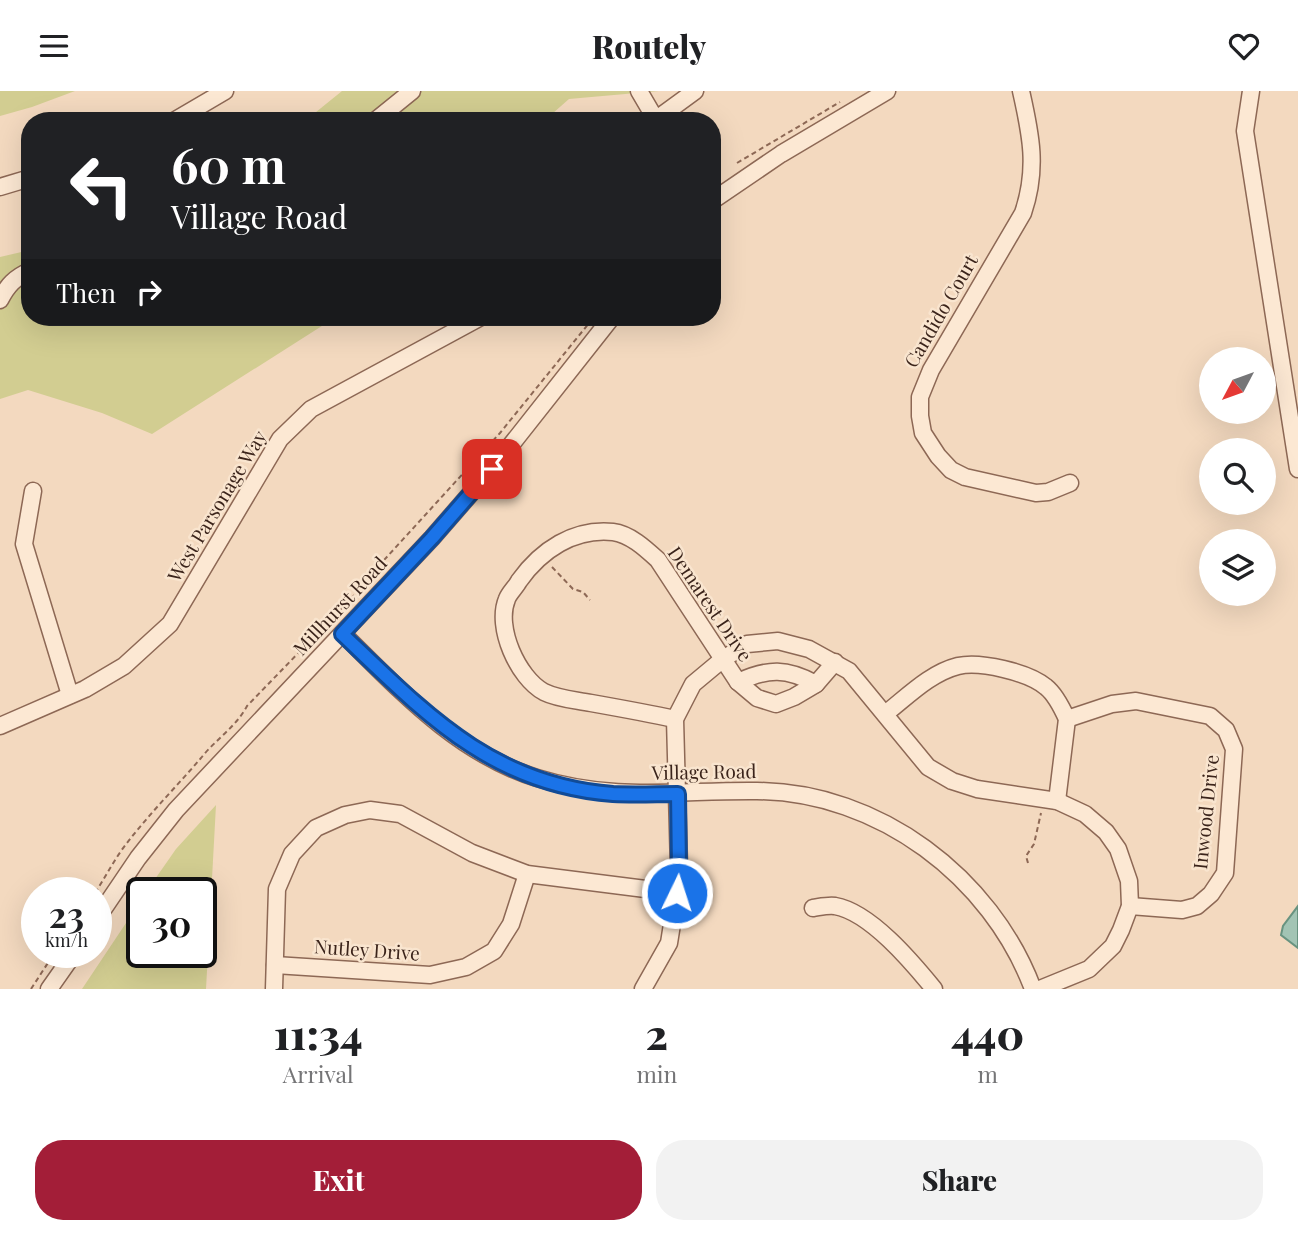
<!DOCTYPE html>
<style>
body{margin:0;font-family:"Playfair Display",serif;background:#f2f2f2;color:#202124;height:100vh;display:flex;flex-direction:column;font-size:26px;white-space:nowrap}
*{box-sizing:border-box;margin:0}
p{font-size:23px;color:#757577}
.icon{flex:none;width:38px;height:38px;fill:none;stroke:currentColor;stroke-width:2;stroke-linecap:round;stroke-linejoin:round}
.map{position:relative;height:898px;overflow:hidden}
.sheet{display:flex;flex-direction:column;background:#fff;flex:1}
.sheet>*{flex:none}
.guide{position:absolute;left:21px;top:21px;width:700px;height:214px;border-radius:28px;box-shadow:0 7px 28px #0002;background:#202124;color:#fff;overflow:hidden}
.needle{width:46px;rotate:229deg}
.fabs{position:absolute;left:1199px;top:256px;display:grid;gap:14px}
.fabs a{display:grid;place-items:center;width:77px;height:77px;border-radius:50%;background:#fff;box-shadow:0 7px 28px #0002;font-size:35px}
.speed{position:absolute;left:21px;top:786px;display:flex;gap:14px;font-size:35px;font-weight:700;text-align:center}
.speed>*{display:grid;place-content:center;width:91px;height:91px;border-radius:50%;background:#fff;box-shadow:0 7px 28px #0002;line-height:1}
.speed small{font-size:18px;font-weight:400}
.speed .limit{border:4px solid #111;border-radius:10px;background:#fff;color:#111}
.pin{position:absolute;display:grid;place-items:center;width:60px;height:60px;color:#fff;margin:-30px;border-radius:14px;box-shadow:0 4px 10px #0006}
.me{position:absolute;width:77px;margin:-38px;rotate:4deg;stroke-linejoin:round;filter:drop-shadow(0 0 5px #0008)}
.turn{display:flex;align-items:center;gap:24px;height:147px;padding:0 35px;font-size:32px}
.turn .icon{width:91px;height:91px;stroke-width:2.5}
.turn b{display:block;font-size:49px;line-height:60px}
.then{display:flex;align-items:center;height:66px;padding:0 35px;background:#0003;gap:14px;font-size:26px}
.eta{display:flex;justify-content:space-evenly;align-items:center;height:119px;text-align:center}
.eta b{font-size:42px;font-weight:800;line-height:49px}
.action{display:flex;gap:14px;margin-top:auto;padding:14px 35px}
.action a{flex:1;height:80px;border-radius:28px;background:#a31e38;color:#fff;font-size:28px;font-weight:800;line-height:80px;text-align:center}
.action a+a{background:#f2f2f2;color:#202124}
header{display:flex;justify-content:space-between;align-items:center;height:91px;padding:0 35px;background:#fff;font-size:32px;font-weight:800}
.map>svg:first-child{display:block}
.green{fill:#d2cd91}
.water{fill:#a2c4b4;stroke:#689380;stroke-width:2}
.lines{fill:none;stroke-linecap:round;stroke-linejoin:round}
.minor-casing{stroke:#8d6855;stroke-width:19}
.path{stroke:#8d6855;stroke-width:2;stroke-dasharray:5 3.5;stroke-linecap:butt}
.minor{stroke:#fce8d3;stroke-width:16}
.route-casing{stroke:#114b97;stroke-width:18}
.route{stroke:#1a73e8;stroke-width:12}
.labels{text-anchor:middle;stroke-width:5;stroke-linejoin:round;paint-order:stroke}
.street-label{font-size:19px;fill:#3b241b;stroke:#f9e5cf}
</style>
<header><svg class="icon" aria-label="menu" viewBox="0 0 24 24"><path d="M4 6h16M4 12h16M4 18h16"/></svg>Routely<svg class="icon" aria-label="heart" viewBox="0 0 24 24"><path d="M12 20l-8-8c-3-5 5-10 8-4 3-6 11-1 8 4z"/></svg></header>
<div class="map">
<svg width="1298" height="898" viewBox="0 0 1298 898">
<rect width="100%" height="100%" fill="#f3d9bf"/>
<g class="green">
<polygon points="0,0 75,0 32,16 0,25"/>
<polygon points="342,0 659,0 569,8 544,30 305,30"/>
<polygon points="30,159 30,226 336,226 152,343 102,322 28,299 0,308 0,166"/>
<polygon points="216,714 206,898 82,898 142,808 142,861 201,861 201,802 146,801 176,758"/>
</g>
<polygon class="water" points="1298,815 1298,857 1281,844 1283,835"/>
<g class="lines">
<defs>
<g id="minor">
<polyline points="639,0 656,29"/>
<path d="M1021,0C1031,44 1038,78 1023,122L931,279L920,306V325L923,342L938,365L951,379L965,386L1036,402L1048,401L1070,392"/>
<polyline points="1251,0 1245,40 1298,378"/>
<polyline points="174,30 225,0"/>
<polyline points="375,30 412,0"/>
<polyline points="654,30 695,0"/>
<polyline points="0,96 30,87"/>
<polyline points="712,110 781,63 887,0"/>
<path d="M0,209C7,195 15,186 30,180"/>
<polyline points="33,400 24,453 70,604"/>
<path d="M343,543C400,599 457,662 537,687C614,711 679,699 757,700C879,701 991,786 1033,898"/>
<path d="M738,591C768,577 787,577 816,593"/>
<path d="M885,623C907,606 930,582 958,575C980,570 1028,581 1046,596C1055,603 1062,617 1067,628L1057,710"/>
<path d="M675,628C647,622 619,617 591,612C576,609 558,608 544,601C518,587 495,536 507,508C509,502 516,496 519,490C541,459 574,437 613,441C630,443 646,458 658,469L738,591L757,607L776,613L794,606L816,593L835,571"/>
<polyline points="1067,628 1112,613 1136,610 1210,625 1226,639 1234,658 1225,782 1211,803 1197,815 1182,819 1130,815"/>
<polyline points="0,635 85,598 124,575 170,533 280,348 311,318 481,226"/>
<path d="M813,817C820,816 828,814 835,815C870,821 912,871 934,898"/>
<polyline points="96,829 138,767 176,719 432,447 492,378 612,226"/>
<polyline points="275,874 430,884 466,876 494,860 511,833 527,783"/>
<polyline points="49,898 75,861"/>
<polyline points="274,898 277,798 292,763 316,737 345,724 370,719 400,723 472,762 527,783 677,802"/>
<polyline points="643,898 669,852 677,802 679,777 675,628 693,593 723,568 747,553 778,550 809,558 849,580 928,676 952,690 977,698 1057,710 1085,723 1106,741 1118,758 1129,790 1130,815 1121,839 1113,855 1089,878 1040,898"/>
</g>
</defs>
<use href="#minor" class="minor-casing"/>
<g class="path">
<polyline points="737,72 840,11"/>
<polyline points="552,476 573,498 583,501 590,509"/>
<polyline points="1028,772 1026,765 1034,753 1041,722"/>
<path d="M95,802C106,785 115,767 127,752C150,722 177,695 201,667C215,649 236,636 247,615L366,492L375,479L500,342L594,226"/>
<polyline points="31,898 55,861"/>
</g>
<use href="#minor" class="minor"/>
</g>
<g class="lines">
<defs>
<path id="route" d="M492,378L432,447L342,543C425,622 492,694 613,703C635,704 657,703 678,703L679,777L677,802"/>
</defs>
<use href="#route" class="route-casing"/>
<use href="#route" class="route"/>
</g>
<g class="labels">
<g class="street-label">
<text transform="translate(941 220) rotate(-60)" y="7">Candido Court</text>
<text transform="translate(217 415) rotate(-59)" y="7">West Parsonage Way</text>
<text transform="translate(710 513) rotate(56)" y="7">Demarest Drive</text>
<text transform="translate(340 515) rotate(-47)" y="7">Millhurst Road</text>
<text transform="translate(704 681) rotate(-1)" y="7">Village Road</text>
<text transform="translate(1206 721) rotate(-84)" y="7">Inwood Drive</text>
<text transform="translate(367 859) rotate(4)" y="7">Nutley Drive</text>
</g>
</g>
</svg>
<div class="fabs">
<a><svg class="needle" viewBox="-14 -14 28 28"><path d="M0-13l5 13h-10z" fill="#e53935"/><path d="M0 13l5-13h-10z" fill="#757577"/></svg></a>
<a><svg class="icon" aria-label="search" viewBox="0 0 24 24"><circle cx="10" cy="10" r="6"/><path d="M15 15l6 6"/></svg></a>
<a><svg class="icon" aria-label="layers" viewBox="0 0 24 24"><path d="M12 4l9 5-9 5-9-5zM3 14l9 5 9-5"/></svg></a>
</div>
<div class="speed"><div>23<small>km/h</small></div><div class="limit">30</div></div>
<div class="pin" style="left:492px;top:378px;background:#d93025"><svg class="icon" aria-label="arrive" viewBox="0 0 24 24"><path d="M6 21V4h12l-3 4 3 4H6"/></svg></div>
<svg class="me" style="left:677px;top:802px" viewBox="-20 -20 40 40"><circle r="17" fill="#1a73e8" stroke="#fff" stroke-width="3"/><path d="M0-11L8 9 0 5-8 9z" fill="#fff"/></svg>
<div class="guide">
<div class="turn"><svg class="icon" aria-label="left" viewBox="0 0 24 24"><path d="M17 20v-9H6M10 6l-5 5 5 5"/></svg><div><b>60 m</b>Village Road</div></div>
<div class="then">Then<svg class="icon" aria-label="right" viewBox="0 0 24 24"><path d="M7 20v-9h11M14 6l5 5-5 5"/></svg></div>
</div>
</div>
<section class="sheet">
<div class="eta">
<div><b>11:34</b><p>Arrival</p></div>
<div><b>2</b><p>min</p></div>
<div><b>440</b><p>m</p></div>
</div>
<div class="action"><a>Exit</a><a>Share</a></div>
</section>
